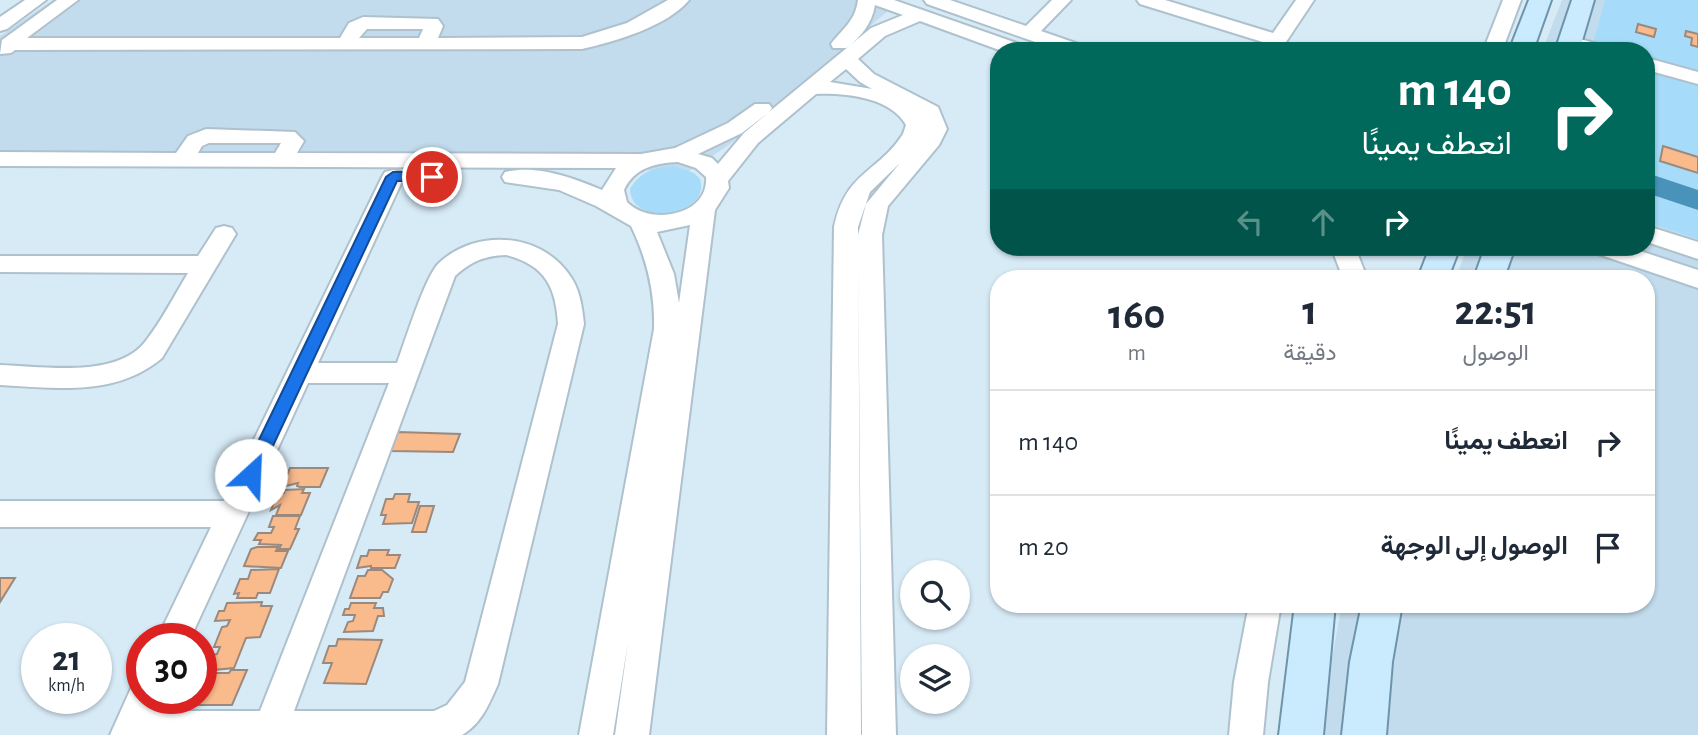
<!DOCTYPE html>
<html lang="ar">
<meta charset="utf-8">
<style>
body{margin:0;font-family:"Alegreya Sans",Vazirmatn,sans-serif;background:#f6f6f7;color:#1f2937;direction:rtl;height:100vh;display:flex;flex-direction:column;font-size:26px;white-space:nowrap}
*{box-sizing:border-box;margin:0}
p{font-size:23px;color:#747a83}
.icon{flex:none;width:38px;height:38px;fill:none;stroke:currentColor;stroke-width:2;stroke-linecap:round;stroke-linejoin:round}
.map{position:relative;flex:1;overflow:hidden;direction:ltr}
.side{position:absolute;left:990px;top:270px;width:665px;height:343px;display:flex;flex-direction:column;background:#fff;border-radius:28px;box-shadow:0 2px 5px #0004;direction:rtl}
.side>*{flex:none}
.hud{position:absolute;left:990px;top:42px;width:665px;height:214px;border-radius:28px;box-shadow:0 2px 5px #0004;direction:rtl;background:#00695c;color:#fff;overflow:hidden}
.tools{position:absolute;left:900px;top:560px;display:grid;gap:14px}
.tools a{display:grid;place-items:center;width:70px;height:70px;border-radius:50%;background:#fff;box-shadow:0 2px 5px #0004;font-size:35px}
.speed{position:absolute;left:21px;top:623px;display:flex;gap:14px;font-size:35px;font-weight:700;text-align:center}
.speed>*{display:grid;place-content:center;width:91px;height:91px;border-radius:50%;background:#fff;box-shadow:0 2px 5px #0004;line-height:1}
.speed small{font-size:18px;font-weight:400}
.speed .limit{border:10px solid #d22;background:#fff;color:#111}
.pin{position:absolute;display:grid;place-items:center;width:60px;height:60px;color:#fff;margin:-30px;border:4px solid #fff;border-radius:50%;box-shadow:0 2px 7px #0007}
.me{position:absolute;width:77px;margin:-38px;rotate:25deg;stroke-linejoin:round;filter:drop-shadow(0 0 5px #0008)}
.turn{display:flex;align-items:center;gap:24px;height:147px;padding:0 28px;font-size:32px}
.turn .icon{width:91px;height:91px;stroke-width:2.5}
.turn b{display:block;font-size:49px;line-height:60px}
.lanes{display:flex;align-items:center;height:66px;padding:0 28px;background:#0003;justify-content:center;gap:35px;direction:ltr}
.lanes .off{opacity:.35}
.eta{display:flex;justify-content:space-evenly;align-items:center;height:119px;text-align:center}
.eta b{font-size:42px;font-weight:700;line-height:49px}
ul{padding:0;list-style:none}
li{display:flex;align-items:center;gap:21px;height:105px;padding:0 28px;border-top:2px solid #e0e1e3}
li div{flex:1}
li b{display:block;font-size:26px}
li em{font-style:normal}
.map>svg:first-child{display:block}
.built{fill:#c2dced}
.green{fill:#a6dbfa}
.water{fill:#4993bb}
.building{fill:#f9ba8c;stroke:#9b897d;stroke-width:2}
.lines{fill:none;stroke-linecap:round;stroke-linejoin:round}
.minor-casing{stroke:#aec1cd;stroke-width:4}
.major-casing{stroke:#6e94ab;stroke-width:4}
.minor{fill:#fff;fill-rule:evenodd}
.major{fill:#caebfe;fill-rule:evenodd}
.route{fill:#1a73e8;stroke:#114b97;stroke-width:2}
</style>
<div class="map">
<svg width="1698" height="735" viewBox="0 0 1698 735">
<rect width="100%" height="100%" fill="#d7ebf7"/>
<g class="built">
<polygon points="53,0 901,0 729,145 674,181 654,171 621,167 0,165 0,36"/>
<polygon points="1562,0 1698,0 1698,735 1324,735 1332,658 1342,604 1647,604 1647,278 1456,278 1467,247 1647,247 1647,51 1542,51"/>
</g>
<g class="green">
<polygon points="1605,0 1698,0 1698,239 1647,222 1647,51 1591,51"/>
<path d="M674,166L694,173L700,179C712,216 631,229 630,189C640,171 656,167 674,166Z"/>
</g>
<polygon class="water" points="1647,173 1698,190 1698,210 1647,193"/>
<g class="building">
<polygon points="1638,24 1656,29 1654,37 1636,32"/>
<polygon points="1686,31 1698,34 1698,47 1691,45 1692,38 1685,36"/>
<polygon points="1663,146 1698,157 1698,173 1660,161"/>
<polygon points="398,432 460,434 453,452 391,451"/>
<polygon points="290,468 328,468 320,487 300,487 297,486 298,483 282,487"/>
<polygon points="304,489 302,493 310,493 301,515 276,515 280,505 271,510 278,493 284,493 285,490"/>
<polygon points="395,494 410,494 408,502 419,502 412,523 383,524 386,515 381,515 386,499 393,499"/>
<polygon points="420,506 434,506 426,532 412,532"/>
<polygon points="273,516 300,516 295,529 299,529 290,549 279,549 281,545 259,544 261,540 254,540 258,533 271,533 274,527 269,527"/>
<polygon points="257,547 278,547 276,551 288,551 281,568 244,566 251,549"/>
<polygon points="369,550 389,550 387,555 400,555 395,568 371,568 371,566 357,568 361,556 367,556"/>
<polygon points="279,569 270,593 258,593 256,598 237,598 239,593 234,594 240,579 248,579 251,570"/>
<polygon points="368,570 382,570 393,579 388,592 383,592 380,598 350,598 358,576 365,576"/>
<polygon points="0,578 15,578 0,602"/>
<polygon points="262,602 261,606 272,606 260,637 246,638 234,668 213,670 214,666 201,671 204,661 201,661 202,657 217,654 220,647 214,647 222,627 227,626 230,620 215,621 219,611 224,611 227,603"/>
<polygon points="351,603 376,603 374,608 383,608 384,616 378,616 373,631 344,632 348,622 353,621 355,615 343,615 345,609 349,609"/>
<polygon points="338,639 382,640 366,684 324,683 332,663 323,663 329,646 336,646"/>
<polygon points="231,670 247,670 232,705 167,705 171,698 201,698 201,673 229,673"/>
</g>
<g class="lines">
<defs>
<g id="minor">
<polygon points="25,0 46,0 7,29 0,31 0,17"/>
<path d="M57,0H78L27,38H340L349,23L363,17L438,19L443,26L438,38L582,37L627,23L668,0H689C668,26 614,42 582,49L15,50L11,53L0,54L2,40ZM367,29H423L419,38H359Z"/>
<path d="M858,0H894L1028,47L1030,51H1002L920,21L885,36L858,59L874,74L938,107L947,129L939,145L888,206L882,235L896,735H862L858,235L866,204L900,163L870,192L858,227L861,735H827L834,227C846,171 878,173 903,134L906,125C890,97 845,93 816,94L758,143L728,181L729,188L715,210L649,735H615L628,642L613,735H579L654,329C655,292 647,259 631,226L596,206L559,190L505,182L502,177L505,172C536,164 574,178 602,190L616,168L0,166V152L176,153L188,136L206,129L295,132L304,141L297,153L641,154L675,148L728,123L755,104H769L772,108L769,112L871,28L903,15L875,5C872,24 861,36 847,48H833L831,44C843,28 855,22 858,0ZM846,69L860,82L872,89L830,82ZM768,113L744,133L718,164L712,158L698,154L742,133ZM209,143H281L275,153H198L202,146ZM678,162L696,168L706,177C709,216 650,226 627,202L624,190C634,168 655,163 678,162ZM690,225L679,303L674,274L657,232Z"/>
<polygon points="924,0 950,0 1026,26 1052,0 1071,0 1041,31 1087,47 1089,51 1061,51 927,4"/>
<polygon points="1137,0 1165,0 1273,33 1296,0 1314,0 1280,51 1261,51 1266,43 1140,4"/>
<polygon points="1503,0 1521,0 1502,51 1483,51"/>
<path d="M1570,36L1608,47L1610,51C1595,51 1571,55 1561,42L1563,38Z"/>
<polygon points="1647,58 1698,72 1698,84 1647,70"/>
<path d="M393,170L401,172L404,177L318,363H397C405,342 425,276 439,263C475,229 538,232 568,273C580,288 582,306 584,324L498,684C489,704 482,723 462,735H110L132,686L142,682V698H161L156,711H260L389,383H308L190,639H157L211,527H0V501H224L382,177L385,172ZM506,255C545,265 556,287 558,324L465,682L447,705L434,711H294L455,276C472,261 484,256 506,255Z"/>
<path d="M224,226L232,228L236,234L162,358C116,397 56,388 0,385V365C41,366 116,379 145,342C161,322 174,296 188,273L0,272V256H198L216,228Z"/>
<polygon points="1647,226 1698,242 1698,259 1647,242"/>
<polygon points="1331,247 1355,247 1367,278 1343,278"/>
<polygon points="1591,247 1628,247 1698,270 1698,288 1595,253"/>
<polygon points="1249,604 1281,604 1268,682 1263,735 1229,735 1234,682"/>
</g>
<g id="major">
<polygon points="1529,0 1551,0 1533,51 1509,51"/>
<polygon points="1572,0 1594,0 1579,51 1555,51"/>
<polygon points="1430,247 1460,247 1448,278 1418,278"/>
<polygon points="1485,247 1515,247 1504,278 1474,278"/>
<polygon points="1295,604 1335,604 1323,735 1279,735"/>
<polygon points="1362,604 1402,604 1392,662 1386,735 1342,735 1350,662"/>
</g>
</defs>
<use href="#minor" class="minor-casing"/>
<use href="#major" class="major-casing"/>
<use href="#minor" class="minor"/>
<use href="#major" class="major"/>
</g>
<polygon class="route" points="393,172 432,172 439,177 432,181 397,181 257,480 251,482 244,480 242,475 386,177"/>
</svg>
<div class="tools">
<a><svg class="icon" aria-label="search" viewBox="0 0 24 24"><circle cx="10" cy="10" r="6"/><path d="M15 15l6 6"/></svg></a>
<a><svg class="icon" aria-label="layers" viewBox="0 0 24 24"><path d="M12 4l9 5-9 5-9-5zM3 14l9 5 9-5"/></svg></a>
</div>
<div class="speed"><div>21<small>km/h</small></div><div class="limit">30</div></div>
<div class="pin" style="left:432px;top:177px;background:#d93025"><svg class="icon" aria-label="arrive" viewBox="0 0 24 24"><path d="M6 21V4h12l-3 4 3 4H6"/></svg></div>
<svg class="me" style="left:251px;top:475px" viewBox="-20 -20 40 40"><circle r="19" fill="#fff"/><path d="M0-13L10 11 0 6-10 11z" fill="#1a73e8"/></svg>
<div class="hud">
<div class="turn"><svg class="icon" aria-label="right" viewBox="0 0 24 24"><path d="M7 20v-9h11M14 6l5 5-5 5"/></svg><div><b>140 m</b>انعطف يمينًا</div></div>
<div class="lanes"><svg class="icon off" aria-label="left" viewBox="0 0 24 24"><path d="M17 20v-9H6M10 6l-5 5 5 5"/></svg><svg class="icon off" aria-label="ahead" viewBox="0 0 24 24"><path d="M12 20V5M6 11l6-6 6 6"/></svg><svg class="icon" aria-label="right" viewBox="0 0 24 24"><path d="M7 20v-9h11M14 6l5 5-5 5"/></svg></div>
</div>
<section class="side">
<div class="eta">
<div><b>22:51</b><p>الوصول</p></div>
<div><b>1</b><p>دقيقة</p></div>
<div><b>160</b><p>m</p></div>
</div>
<ul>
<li><svg class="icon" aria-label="right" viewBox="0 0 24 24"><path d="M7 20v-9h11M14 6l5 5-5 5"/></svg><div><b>انعطف يمينًا</b></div><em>140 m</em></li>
<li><svg class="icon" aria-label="arrive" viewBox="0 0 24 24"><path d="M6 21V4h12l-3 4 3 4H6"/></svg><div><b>الوصول إلى الوجهة</b></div><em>20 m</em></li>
</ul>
</section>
</div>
